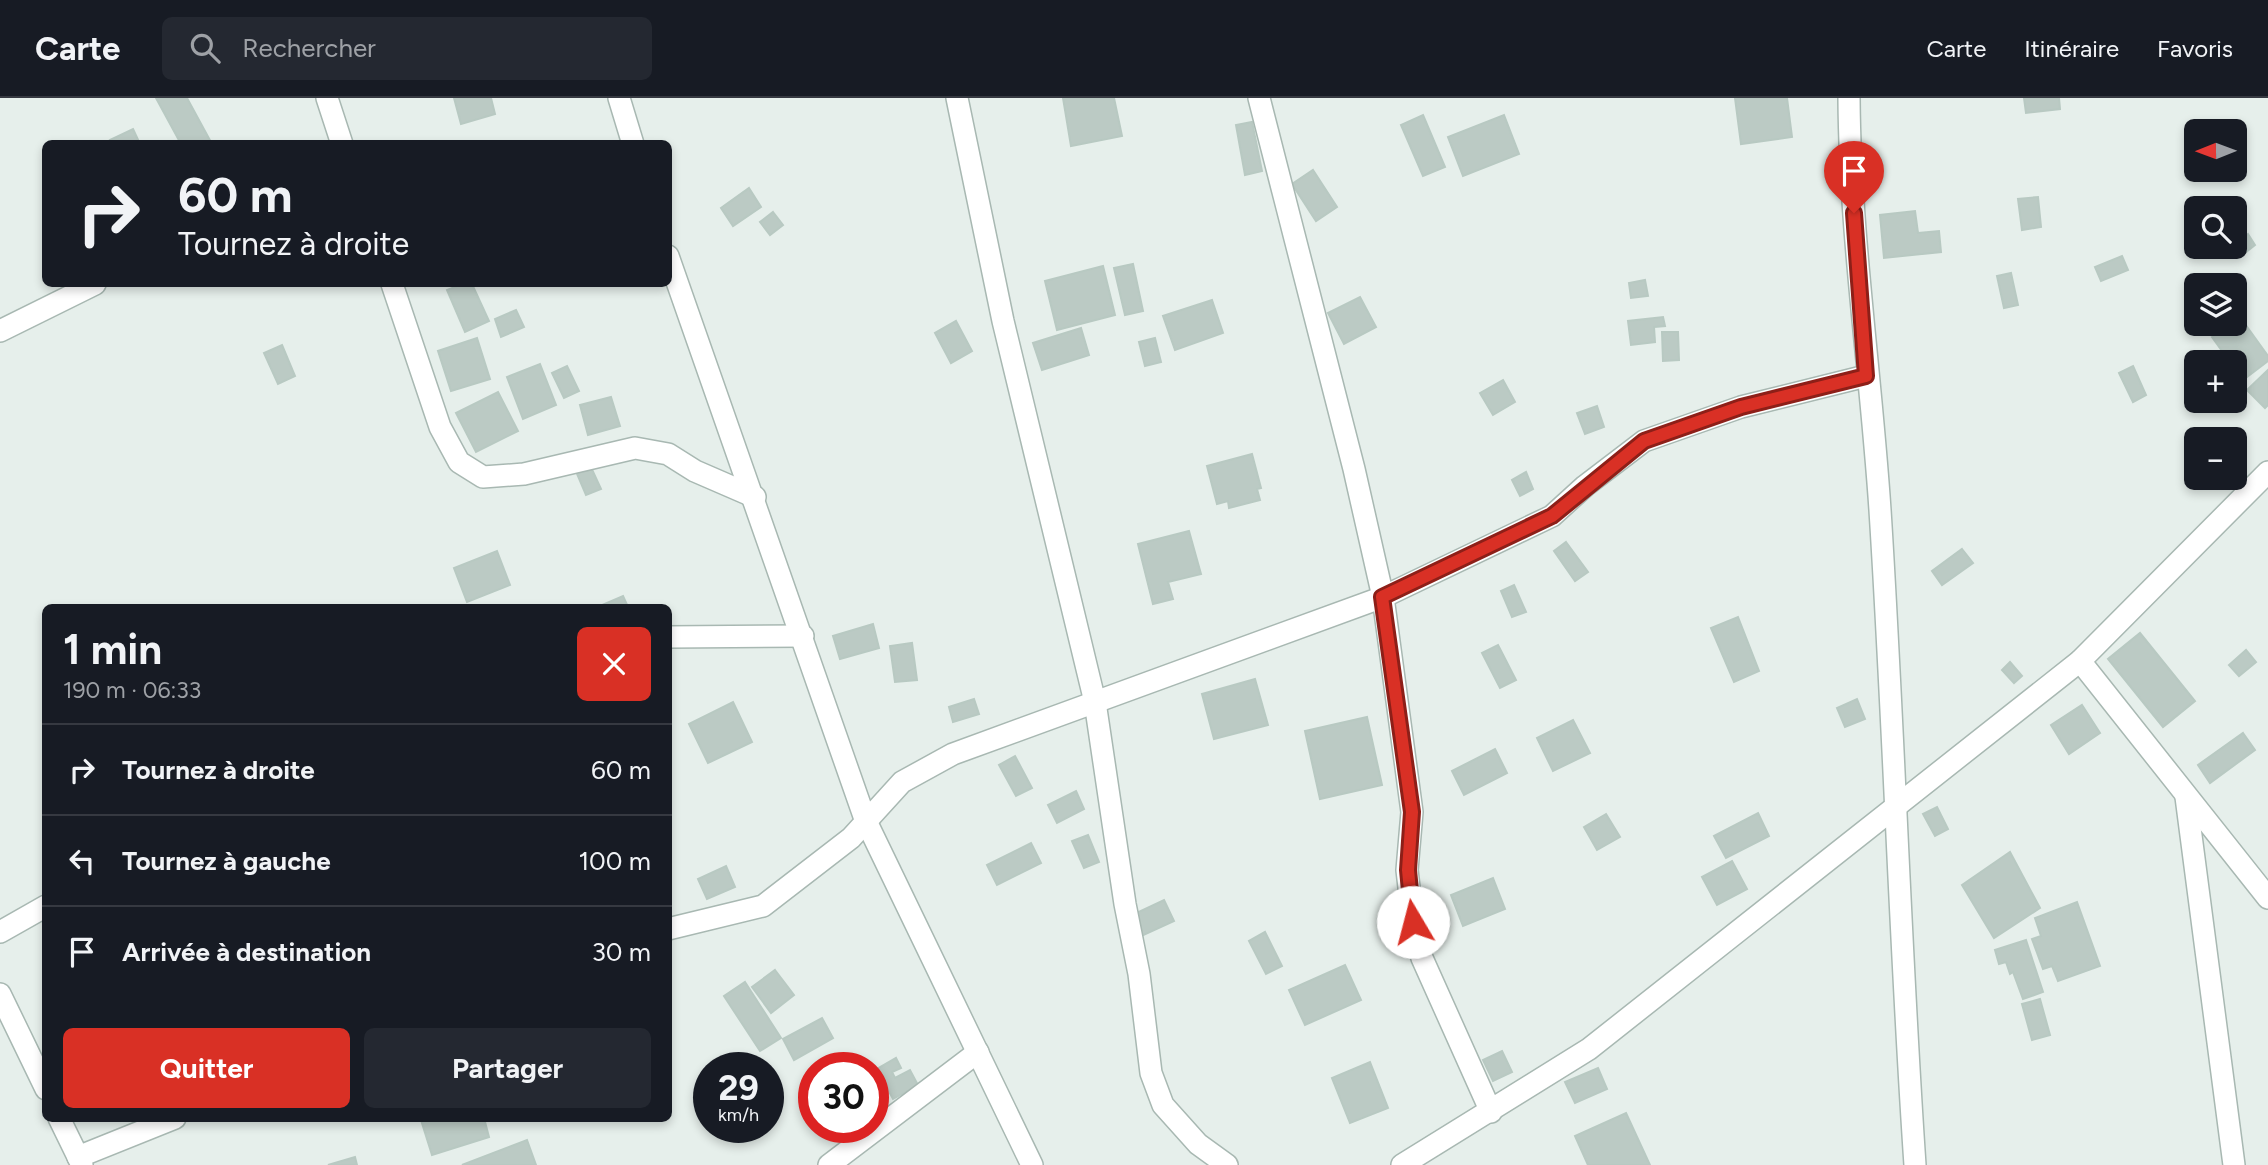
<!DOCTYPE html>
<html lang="fr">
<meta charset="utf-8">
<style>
body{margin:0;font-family:Figtree,sans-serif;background:#242831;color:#f1f3f6;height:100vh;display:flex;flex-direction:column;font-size:26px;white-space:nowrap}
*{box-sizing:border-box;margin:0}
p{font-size:23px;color:#9ea1a6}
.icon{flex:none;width:38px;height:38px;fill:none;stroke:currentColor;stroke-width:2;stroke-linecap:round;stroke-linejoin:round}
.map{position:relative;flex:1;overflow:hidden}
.drawer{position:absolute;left:42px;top:506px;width:630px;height:518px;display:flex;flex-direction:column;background:#171b24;border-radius:10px;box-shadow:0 4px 10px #0003}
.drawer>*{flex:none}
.guide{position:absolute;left:42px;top:42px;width:630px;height:147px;border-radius:10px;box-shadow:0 4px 10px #0003;background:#171b24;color:#f1f3f6;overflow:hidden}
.needle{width:46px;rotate:269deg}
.fabs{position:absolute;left:2184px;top:21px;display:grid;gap:14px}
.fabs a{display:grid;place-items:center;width:63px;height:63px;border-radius:10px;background:#171b24;box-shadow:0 4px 10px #0003;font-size:35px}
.speed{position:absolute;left:693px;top:954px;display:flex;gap:14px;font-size:35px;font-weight:700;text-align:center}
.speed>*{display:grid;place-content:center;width:91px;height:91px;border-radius:50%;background:#171b24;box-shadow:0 4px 10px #0003;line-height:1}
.speed small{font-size:18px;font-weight:400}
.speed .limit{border:10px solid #d22;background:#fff;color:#111}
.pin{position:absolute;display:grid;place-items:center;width:60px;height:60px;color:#fff;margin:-72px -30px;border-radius:50% 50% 50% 0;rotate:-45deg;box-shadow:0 0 7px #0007}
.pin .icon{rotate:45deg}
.me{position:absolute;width:77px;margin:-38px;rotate:352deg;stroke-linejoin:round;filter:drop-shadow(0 0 5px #0008)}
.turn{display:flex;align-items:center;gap:24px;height:147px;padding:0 21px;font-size:32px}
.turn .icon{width:91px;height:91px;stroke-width:2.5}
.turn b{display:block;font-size:49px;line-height:60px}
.round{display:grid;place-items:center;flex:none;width:74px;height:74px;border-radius:10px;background:#242831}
.overview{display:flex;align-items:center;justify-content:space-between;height:119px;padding:0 21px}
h1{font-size:42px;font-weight:700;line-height:52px}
.action{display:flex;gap:14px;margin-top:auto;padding:14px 21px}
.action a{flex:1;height:80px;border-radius:10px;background:#d93025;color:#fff;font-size:28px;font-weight:700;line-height:80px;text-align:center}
.action a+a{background:#242831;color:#f1f3f6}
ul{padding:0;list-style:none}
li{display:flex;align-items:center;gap:21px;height:91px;padding:0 21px;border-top:2px solid #363941}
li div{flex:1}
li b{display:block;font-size:26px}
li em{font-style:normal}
header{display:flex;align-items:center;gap:42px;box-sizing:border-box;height:98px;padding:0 35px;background:#171b24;border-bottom:2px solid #363941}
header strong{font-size:33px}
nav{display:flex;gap:38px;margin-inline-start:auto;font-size:24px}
.search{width:490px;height:63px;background:#242831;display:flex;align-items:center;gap:18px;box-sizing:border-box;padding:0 24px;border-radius:10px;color:#9ea1a6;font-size:26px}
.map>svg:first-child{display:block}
.building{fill:#bbcac4;stroke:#b8c9c2;stroke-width:2}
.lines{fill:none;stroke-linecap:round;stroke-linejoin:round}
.minor-casing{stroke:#a8b8b2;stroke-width:24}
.minor{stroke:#fff;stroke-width:21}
.route-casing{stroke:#8d1f18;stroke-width:18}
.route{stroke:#d93025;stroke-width:12}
</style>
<header>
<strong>Carte</strong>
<div class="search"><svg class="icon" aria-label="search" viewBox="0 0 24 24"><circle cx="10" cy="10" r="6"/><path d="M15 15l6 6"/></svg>Rechercher</div>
<nav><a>Carte</a><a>Itinéraire</a><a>Favoris</a></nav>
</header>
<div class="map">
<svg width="2268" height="1067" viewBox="0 0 2268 1067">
<rect width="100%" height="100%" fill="#e6efeb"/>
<g class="building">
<polygon points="156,0 187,0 212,46 181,46"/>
<polygon points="454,0 491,0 495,16 461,26"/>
<polygon points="1063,0 1114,0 1122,38 1071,48"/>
<polygon points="1735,0 1787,0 1792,39 1741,46"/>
<polygon points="2024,0 2059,0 2060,11 2026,15"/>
<polygon points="1423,17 1445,69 1423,78 1401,27"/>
<polygon points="1504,17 1519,56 1463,78 1448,39"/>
<polygon points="1252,24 1262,73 1245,77 1236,27"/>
<polygon points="133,31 140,46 112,46 110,42"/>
<polygon points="1313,72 1337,109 1316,123 1292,86"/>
<polygon points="749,90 761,109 733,128 721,110"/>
<polygon points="2038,99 2041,129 2022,132 2018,101"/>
<polygon points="1915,113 1918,135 1939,133 1941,154 1884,160 1880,117"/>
<polygon points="773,114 783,127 770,137 760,124"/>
<polygon points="2248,136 2255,147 2241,158 2234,149"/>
<polygon points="2122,158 2128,172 2101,183 2095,169"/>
<polygon points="1133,166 1143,213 1125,217 1114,170"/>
<polygon points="1103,168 1115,217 1057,232 1045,183"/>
<polygon points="2011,175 2018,207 2004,210 1997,178"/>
<polygon points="1645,182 1648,198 1631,200 1629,185"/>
<polygon points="462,186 472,186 489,223 465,234 447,192"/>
<polygon points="1360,199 1376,229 1344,246 1328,215"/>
<polygon points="1212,202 1223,235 1175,252 1163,218"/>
<polygon points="516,212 524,229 501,239 495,221"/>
<polygon points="1663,219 1665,228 1654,229 1655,244 1631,247 1628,223"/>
<polygon points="2240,219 2268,258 2268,263 2243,282 2235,270 2235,264 2230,264 2212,239 2235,226"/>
<polygon points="956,223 972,253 951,265 935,235"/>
<polygon points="1081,230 1089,257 1042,272 1033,245"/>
<polygon points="1662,234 1678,234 1679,262 1663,263"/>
<polygon points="477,240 490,281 451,293 438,253"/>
<polygon points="1155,240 1161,264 1145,268 1139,244"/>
<polygon points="282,247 295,278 278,286 264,255"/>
<polygon points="540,266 556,307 523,321 507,279"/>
<polygon points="567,268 579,293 564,300 552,275"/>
<polygon points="2133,268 2146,297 2133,304 2119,275"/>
<polygon points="2268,272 2268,307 2265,310 2247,292"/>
<polygon points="1503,282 1515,304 1493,317 1480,295"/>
<polygon points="498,294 518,333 476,354 456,315"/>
<polygon points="611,299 620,328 588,337 580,307"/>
<polygon points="1597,308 1604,329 1585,336 1577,315"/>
<polygon points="1252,356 1261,390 1257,391 1260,402 1229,410 1228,403 1217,406 1207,368"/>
<polygon points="589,365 601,391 586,397 575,371"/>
<polygon points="1526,374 1533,391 1520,398 1512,382"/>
<polygon points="1189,433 1201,476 1168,484 1173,501 1153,506 1138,446"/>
<polygon points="1566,444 1588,474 1575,483 1554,453"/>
<polygon points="1962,451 1973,465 1942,487 1932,473"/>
<polygon points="497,453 510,487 467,504 454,470"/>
<polygon points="1514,487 1526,514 1512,519 1501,493"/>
<polygon points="623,498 628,509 600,508"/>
<polygon points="1738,519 1759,573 1734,584 1711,530"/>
<polygon points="873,526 879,550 840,561 833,538"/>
<polygon points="2140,535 2195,603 2163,629 2108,561"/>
<polygon points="912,545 917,582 895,584 890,548"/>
<polygon points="1498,547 1516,582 1500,590 1482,555"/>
<polygon points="2246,552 2256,564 2239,578 2229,567"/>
<polygon points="2010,564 2022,578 2014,585 2002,572"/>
<polygon points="1255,581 1268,627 1214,641 1202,596"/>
<polygon points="974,601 979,616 953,624 949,609"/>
<polygon points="1857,601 1865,621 1845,629 1837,610"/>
<polygon points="733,604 752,644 708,665 689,626"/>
<polygon points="2082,607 2100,635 2069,656 2051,627"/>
<polygon points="1367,619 1382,687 1320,701 1305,633"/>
<polygon points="1573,622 1590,655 1553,673 1537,640"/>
<polygon points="2243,635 2255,652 2210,685 2198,667"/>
<polygon points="1495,651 1507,675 1464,697 1452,673"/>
<polygon points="1015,658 1032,690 1016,698 999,667"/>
<polygon points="1076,693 1084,711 1057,725 1048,707"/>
<polygon points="1937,709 1948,731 1935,738 1923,716"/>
<polygon points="1758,715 1769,738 1726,760 1714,738"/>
<polygon points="1606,716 1620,739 1597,752 1584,729"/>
<polygon points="1088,737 1099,764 1084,770 1072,743"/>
<polygon points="1031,745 1041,765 997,787 987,767"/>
<polygon points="2010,754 2040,810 1994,840 1962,787"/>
<polygon points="1732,763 1747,791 1717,807 1702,779"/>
<polygon points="726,768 735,789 707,801 698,781"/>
<polygon points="1493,780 1505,811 1463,828 1451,797"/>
<polygon points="1164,802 1174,823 1137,840 1128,819"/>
<polygon points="2077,804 2100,868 2058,883 2052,868 2043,871 2032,841 2041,838 2035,820"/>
<polygon points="1265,834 1282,868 1266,876 1249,843"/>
<polygon points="2026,842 2043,894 2023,901 2013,874 2010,876 2006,864 1999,866 1995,852"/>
<polygon points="1345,867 1361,902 1305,927 1289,892"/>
<polygon points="775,872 794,897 771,915 752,889"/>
<polygon points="745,884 781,940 760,953 724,898"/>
<polygon points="2040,901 2050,937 2032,942 2022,906"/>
<polygon points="822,920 833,940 794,962 783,941"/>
<polygon points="1502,953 1512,974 1493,983 1483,962"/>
<polygon points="896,960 901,970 892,974 895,980 910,972 918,987 893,1001 877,971"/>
<polygon points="1370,964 1388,1010 1350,1025 1332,980"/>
<polygon points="1598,970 1607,991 1575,1005 1565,984"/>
<polygon points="1626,1015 1650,1067 1588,1067 1575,1038"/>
<polygon points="428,1020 484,1020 489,1039 432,1057 421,1022"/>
<polygon points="527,1042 536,1067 462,1067"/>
<polygon points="355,1059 357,1067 328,1067"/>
</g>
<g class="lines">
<defs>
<g id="minor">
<polyline points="327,0 342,46"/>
<polyline points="619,0 633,46"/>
<polyline points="957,0 1003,223 1095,604 1125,806 1139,876 1151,975 1163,1007 1198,1046 1227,1067"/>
<polyline points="1259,0 1354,371 1383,499 1412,714 1407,772 1413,824 1422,860 1491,1014"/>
<path d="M1849,0C1850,138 1871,275 1880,412C1894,631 1900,849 1915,1067"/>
<polyline points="668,158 865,721 1032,1067"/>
<polyline points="392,186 440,329 459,364 483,379 524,376 635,350 668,356 695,373 755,399"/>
<polyline points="0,233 95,186"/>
<polyline points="668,539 803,538"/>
<polyline points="2080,563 2268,800"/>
<polyline points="2186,699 2234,1067"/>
<polyline points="668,831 763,808 851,740 902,684 953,656 1383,499 1552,418 1585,388 1644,343 1741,309 1866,278"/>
<polyline points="0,834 46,808"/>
<polyline points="0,896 46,991"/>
<polyline points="59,1020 82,1067"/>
<polyline points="78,1059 175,1020"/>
<polyline points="829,1067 978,954"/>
<polyline points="1402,1067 1589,951 2080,563 2268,374"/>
</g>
</defs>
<use href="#minor" class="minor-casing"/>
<use href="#minor" class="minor"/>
</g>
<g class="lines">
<defs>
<polyline id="route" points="1413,824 1408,772 1412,714 1382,499 1552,418 1644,343 1741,309 1866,278 1854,115"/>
</defs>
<use href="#route" class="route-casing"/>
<use href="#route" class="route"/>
</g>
</svg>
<div class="fabs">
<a><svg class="needle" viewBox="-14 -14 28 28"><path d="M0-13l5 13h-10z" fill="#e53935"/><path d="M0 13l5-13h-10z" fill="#9ea1a6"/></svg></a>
<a><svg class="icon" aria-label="search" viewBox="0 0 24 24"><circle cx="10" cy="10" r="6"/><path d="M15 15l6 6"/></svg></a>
<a><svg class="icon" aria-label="layers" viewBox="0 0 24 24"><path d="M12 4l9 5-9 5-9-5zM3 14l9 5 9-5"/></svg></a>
<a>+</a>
<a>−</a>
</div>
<div class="speed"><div>29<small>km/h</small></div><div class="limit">30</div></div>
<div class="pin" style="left:1854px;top:115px;background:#d93025"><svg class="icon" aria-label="arrive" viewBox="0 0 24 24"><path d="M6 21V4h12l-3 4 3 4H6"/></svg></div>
<svg class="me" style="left:1413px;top:824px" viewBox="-20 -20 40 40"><circle r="19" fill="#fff"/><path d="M0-13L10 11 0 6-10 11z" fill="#d93025"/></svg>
<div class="guide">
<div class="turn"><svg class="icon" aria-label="right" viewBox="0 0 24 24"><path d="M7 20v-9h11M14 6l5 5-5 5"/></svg><div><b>60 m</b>Tournez à droite</div></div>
</div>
<section class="drawer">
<div class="overview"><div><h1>1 min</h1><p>190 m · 06:33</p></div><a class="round" style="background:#d93025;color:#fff"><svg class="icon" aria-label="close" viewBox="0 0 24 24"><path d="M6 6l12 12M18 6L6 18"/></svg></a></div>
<ul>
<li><svg class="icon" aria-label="right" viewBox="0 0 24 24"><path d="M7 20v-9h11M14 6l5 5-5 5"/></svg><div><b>Tournez à droite</b></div><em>60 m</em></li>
<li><svg class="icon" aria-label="left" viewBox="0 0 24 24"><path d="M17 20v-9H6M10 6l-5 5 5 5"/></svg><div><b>Tournez à gauche</b></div><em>100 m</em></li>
<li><svg class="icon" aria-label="arrive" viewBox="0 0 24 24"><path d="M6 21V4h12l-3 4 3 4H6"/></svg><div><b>Arrivée à destination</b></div><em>30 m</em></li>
</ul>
<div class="action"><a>Quitter</a><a>Partager</a></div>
</section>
</div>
